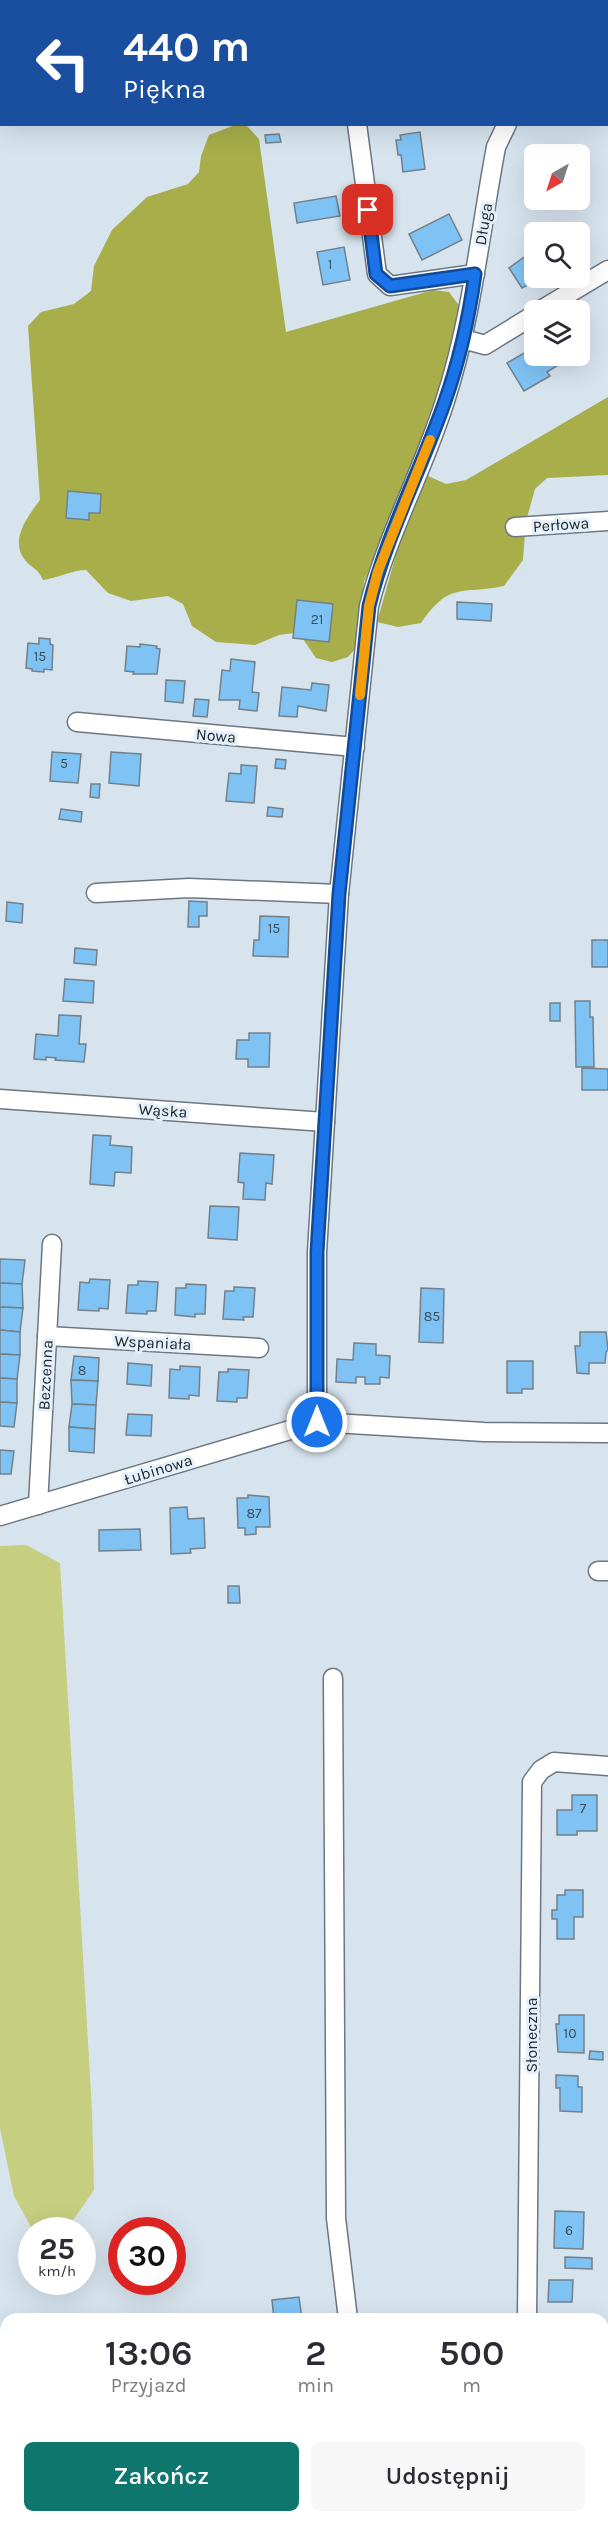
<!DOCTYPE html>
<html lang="pl">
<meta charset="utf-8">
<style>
body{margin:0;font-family:Karla,sans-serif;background:#f7f7f7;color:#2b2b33;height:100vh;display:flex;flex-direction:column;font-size:22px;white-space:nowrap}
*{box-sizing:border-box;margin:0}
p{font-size:20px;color:#7c7c81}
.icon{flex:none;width:33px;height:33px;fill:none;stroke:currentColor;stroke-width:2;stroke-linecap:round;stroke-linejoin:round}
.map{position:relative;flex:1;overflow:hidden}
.side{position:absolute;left:0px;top:2313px;width:609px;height:210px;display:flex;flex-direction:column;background:#fff;border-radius:18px 18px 0 0;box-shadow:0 6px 24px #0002}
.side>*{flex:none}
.guide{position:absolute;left:0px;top:0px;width:609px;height:126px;box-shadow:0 6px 24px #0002;background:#1a4fa0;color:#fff;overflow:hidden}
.needle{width:39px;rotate:219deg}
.tools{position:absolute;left:524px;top:144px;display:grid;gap:12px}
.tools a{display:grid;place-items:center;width:66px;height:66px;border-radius:9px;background:#fff;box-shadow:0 6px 24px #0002;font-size:30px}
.speed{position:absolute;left:18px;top:2217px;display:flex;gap:12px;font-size:30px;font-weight:700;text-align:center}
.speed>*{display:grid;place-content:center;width:78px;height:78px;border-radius:50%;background:#fff;box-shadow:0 6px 24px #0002;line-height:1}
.speed small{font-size:15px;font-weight:400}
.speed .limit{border:9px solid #d22;background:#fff;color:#111}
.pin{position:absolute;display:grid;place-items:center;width:51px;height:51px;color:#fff;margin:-26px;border-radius:12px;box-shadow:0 3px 9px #0006}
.me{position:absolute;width:66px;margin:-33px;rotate:0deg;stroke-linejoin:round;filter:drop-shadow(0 0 4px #0008)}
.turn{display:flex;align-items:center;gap:21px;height:126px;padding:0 24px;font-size:27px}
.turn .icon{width:78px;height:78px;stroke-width:2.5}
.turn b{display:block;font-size:42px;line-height:51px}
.eta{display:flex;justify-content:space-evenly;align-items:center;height:102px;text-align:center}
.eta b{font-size:36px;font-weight:600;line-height:42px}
.primary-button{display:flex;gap:12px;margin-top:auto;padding:12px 24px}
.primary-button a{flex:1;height:69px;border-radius:9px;background:#0f766e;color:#fff;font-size:24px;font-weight:600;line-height:69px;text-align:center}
.primary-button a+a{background:#f7f7f7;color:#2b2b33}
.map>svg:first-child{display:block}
.green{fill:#c6ce7f}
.forest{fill:#a7ae4a}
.building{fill:#7fc3f5;stroke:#748089;stroke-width:1.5}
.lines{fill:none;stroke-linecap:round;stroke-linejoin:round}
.minor-casing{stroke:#6c7780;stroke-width:21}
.minor{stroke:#fff;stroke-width:18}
.route-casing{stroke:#114b97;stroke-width:15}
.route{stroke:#1a73e8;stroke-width:10}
.slow{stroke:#f59e0b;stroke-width:10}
.labels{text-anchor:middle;stroke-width:6;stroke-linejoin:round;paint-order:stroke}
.number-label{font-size:14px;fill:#394e5d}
.street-label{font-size:16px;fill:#22272a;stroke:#e4f1fc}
</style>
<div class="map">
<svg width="608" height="2523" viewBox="0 0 608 2523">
<rect width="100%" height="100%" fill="#d7e4ee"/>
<polygon class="green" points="26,1545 60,1563 92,2111 94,2190 66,2230 43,2230 31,2227 14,2196 0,2128 0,1546"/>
<g class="forest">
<path d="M235,125H246L259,139L286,332L433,290L449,292L461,308L459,324L436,396L414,459L364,582L356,648L348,657L332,662L316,658L303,639L294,633L279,635L255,645L216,642L192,626L183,604L168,596L131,601L108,593L86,570C72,570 58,578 43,580C37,567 32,569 25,560C9,540 28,516 40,500L28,326L41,312L74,304L91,291L94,266L112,230L147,197L188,184L199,172L201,156L209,135Z"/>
<path d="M608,397V475L547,478L535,489L526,521L523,560L504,586C459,595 451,581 421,623L398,627L377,622L397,551L426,475L446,484L466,480Z"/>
</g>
<g class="building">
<polygon points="420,132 425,169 403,172 401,155 398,155 396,140 401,140 400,135"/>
<polygon points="279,134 281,142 266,143 265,135"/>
<polygon points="336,196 340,216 297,223 294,203"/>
<polygon points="449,214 462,240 422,260 409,234"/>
<polygon points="344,247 350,280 323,285 317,252"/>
<polygon points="534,250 534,278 541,278 522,288 509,268"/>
<polygon points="534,348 534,356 555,356 560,364 547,372 550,376 524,391 507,363 524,353 525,356"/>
<polygon points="68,491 101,494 100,513 89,513 89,520 66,518"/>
<polygon points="297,600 333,604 329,642 293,638"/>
<polygon points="457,602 492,604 491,621 457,619"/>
<polygon points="39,638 50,639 50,644 53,645 52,670 44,669 44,672 32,671 32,669 26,668 28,643 39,644"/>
<polygon points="140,644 157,646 156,648 160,649 157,674 133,674 134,672 125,671 127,646 140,647"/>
<polygon points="231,659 255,662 252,692 259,693 257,711 239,709 240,700 219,700 222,670 230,671"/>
<polygon points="166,680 185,681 183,703 165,701"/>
<polygon points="312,683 329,685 326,711 298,706 297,717 279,716 282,687 311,690"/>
<polygon points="195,699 209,700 207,717 193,716"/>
<polygon points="52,752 81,754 78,783 50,781"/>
<polygon points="111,752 141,754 139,786 109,783"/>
<polygon points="276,759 286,760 285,769 275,768"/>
<polygon points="241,765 257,766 254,803 226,801 229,773 241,774"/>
<polygon points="91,784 100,784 99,798 90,797"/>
<polygon points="268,807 283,809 282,817 267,816"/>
<polygon points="61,809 82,812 81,822 59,819"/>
<polygon points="189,901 207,902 207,916 199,916 199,927 188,927"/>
<polygon points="7,902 23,904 22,923 6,921"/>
<polygon points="260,916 289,917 288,957 253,956 254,940 259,940"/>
<rect x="592" y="940" width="16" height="27"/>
<polygon points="75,948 97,950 96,965 74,963"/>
<polygon points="65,979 94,981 93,1003 63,1001"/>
<polygon points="575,1001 590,1001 590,1017 593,1017 594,1067 576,1067"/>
<rect x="550" y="1003" width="10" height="18"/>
<polygon points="59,1015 81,1016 79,1044 86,1044 84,1062 55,1060 56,1058 46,1057 46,1060 34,1059 36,1034 58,1036"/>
<polygon points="249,1033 270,1033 269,1067 248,1067 248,1059 236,1059 237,1040 249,1040"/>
<polygon points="582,1068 608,1069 608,1090 582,1090"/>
<polygon points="93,1135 111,1136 110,1145 132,1147 131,1173 115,1172 114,1186 90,1184"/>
<polygon points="240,1153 274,1155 272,1184 266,1183 265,1200 243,1199 244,1183 238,1182"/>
<polygon points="210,1206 239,1207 237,1240 208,1238"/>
<polygon points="0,1259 25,1260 22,1284 0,1283"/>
<polygon points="90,1279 110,1280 108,1309 99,1308 99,1311 78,1310 80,1282 89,1283"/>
<polygon points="138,1281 158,1282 156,1311 147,1311 147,1314 126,1313 128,1285 138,1285"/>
<polygon points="0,1283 22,1284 23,1308 0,1307"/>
<polygon points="186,1284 206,1285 205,1314 195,1314 195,1317 175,1315 176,1288 186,1288"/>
<polygon points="234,1287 255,1288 253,1317 243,1317 244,1320 223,1319 225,1291 234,1291"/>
<polygon points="421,1288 444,1289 443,1343 419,1342"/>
<polygon points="0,1307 23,1308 20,1332 0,1330"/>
<polygon points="0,1330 20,1332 20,1355 0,1354"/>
<polygon points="580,1332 606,1332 608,1350 606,1352 605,1363 589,1363 589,1374 577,1373 575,1346 580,1346"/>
<polygon points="354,1343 376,1344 376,1355 390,1356 389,1378 380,1377 380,1384 365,1384 365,1377 356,1377 356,1383 336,1382 337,1359 353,1360"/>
<polygon points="0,1354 20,1355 17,1379 0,1378"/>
<polygon points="74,1356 99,1358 98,1381 71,1380"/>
<polygon points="507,1361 533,1361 533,1389 522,1389 522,1393 507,1393"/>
<polygon points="128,1363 152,1365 151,1386 127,1384"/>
<polygon points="180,1366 200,1367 199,1396 189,1395 189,1399 169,1398 170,1369 180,1370"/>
<polygon points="228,1369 249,1370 247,1398 237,1398 237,1402 217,1401 219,1372 228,1372"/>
<polygon points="0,1378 17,1379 17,1403 0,1402"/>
<polygon points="71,1380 98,1381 96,1405 72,1404"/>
<polygon points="0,1402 17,1403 14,1427 0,1426"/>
<polygon points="72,1404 96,1405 95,1429 69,1427"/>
<polygon points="128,1414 152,1415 151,1436 126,1435"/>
<polygon points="69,1427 95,1429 94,1453 69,1451"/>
<polygon points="0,1450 14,1451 11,1474 0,1474"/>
<polygon points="248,1495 269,1497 270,1527 256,1527 256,1534 245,1535 245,1528 238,1528 237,1498 248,1498"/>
<polygon points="187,1507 188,1519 204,1518 205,1548 190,1549 191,1553 171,1554 170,1508"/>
<polygon points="140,1529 141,1550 99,1551 99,1530"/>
<polygon points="228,1586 239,1586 240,1603 228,1603"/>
<polygon points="572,1795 597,1795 597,1831 577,1831 577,1835 557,1835 557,1810 572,1810"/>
<polygon points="565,1890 583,1890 583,1917 574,1917 574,1939 557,1939 557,1919 552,1919 552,1910 557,1910 557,1895 565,1895"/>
<polygon points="559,2015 584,2015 584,2053 558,2052 556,2024 559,2024"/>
<polygon points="590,2051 603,2052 603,2060 589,2059"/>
<polygon points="556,2075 578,2076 578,2087 582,2087 582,2112 560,2111 560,2088 556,2088"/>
<polygon points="555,2211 584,2212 583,2249 554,2248"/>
<polygon points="565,2257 592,2258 592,2269 565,2268"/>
<polygon points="549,2280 573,2280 572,2302 548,2302"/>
<polygon points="299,2297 302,2319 274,2319 272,2300"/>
</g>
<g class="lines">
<defs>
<g id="minor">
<polyline points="342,0 342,2"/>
<polyline points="565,0 566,2"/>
<polyline points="586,2 587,0"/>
<polyline points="357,124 377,274 390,286 475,274"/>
<polyline points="541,310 608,270"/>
<polyline points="463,339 485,345 534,315"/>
<polyline points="515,527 608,521"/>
<polyline points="77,722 355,747"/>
<polyline points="96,893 189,888 339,894"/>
<polyline points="0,1099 325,1122"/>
<polyline points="47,1336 259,1348"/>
<path d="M317,1422V1252L339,894L369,606C387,535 423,471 445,401C472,318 480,232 496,147L507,124"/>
<polyline points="38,1505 52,1244"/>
<polyline points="0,1516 317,1422 484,1432 608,1433"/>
<polyline points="598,1571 608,1571"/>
<polyline points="333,1678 336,2218 348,2319"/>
<polyline points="527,2319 532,1782 541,1770 554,1762 608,1766"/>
<polyline points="603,2429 608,2427"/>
<polyline points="304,2523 322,2517"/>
</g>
</defs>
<use href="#minor" class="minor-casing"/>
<use href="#minor" class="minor"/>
</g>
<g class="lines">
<defs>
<path id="route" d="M317,1422V1252L339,894L369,606C386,536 420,472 444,404C459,362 469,317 475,274L390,286L376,274L368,210"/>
</defs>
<use href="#route" class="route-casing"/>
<use href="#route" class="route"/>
<polyline class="slow" points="360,695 369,606 378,571 430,440"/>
</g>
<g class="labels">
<g class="number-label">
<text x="330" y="269">1</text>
<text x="317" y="624">21</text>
<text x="40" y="661">15</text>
<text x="64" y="768">5</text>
<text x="274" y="933">15</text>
<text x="432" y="1321">85</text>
<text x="82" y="1375">8</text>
<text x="254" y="1518">87</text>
<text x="583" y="1813">7</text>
<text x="570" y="2038">10</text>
<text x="569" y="2235">6</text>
</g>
<g class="street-label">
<text transform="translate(483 224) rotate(-81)" y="6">Długa</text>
<text transform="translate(561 524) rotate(-4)" y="6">Perłowa</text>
<text transform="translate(216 735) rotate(5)" y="6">Nowa</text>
<text transform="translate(163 1110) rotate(4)" y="6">Wąska</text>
<text transform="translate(153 1342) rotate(3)" y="6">Wspaniała</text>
<text transform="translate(45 1375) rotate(-87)" y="6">Bezcenna</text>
<text transform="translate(158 1469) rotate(-17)" y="6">Łubinowa</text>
<text transform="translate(531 2035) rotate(-90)" y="6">Słoneczna</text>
</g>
</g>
</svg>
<div class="tools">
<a><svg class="needle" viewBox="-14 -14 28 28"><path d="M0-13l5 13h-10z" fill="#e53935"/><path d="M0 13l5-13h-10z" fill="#7c7c81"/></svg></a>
<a><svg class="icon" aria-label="search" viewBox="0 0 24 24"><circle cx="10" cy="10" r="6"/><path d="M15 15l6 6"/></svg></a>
<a><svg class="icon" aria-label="layers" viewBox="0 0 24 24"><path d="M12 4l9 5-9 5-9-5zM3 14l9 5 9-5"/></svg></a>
</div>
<div class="speed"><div>25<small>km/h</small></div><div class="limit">30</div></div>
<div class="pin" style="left:368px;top:210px;background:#d93025"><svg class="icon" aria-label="arrive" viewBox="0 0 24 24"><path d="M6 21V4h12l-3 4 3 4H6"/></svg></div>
<svg class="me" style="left:317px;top:1422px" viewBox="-20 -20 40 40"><circle r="17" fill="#1a73e8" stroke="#fff" stroke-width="3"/><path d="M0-11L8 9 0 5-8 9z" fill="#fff"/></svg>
<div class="guide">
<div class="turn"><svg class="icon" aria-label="left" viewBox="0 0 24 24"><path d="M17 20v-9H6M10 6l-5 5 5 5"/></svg><div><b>440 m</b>Piękna</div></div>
</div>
<section class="side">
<div class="eta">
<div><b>13:06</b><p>Przyjazd</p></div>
<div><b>2</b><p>min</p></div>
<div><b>500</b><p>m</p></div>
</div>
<div class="primary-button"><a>Zakończ</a><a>Udostępnij</a></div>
</section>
</div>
